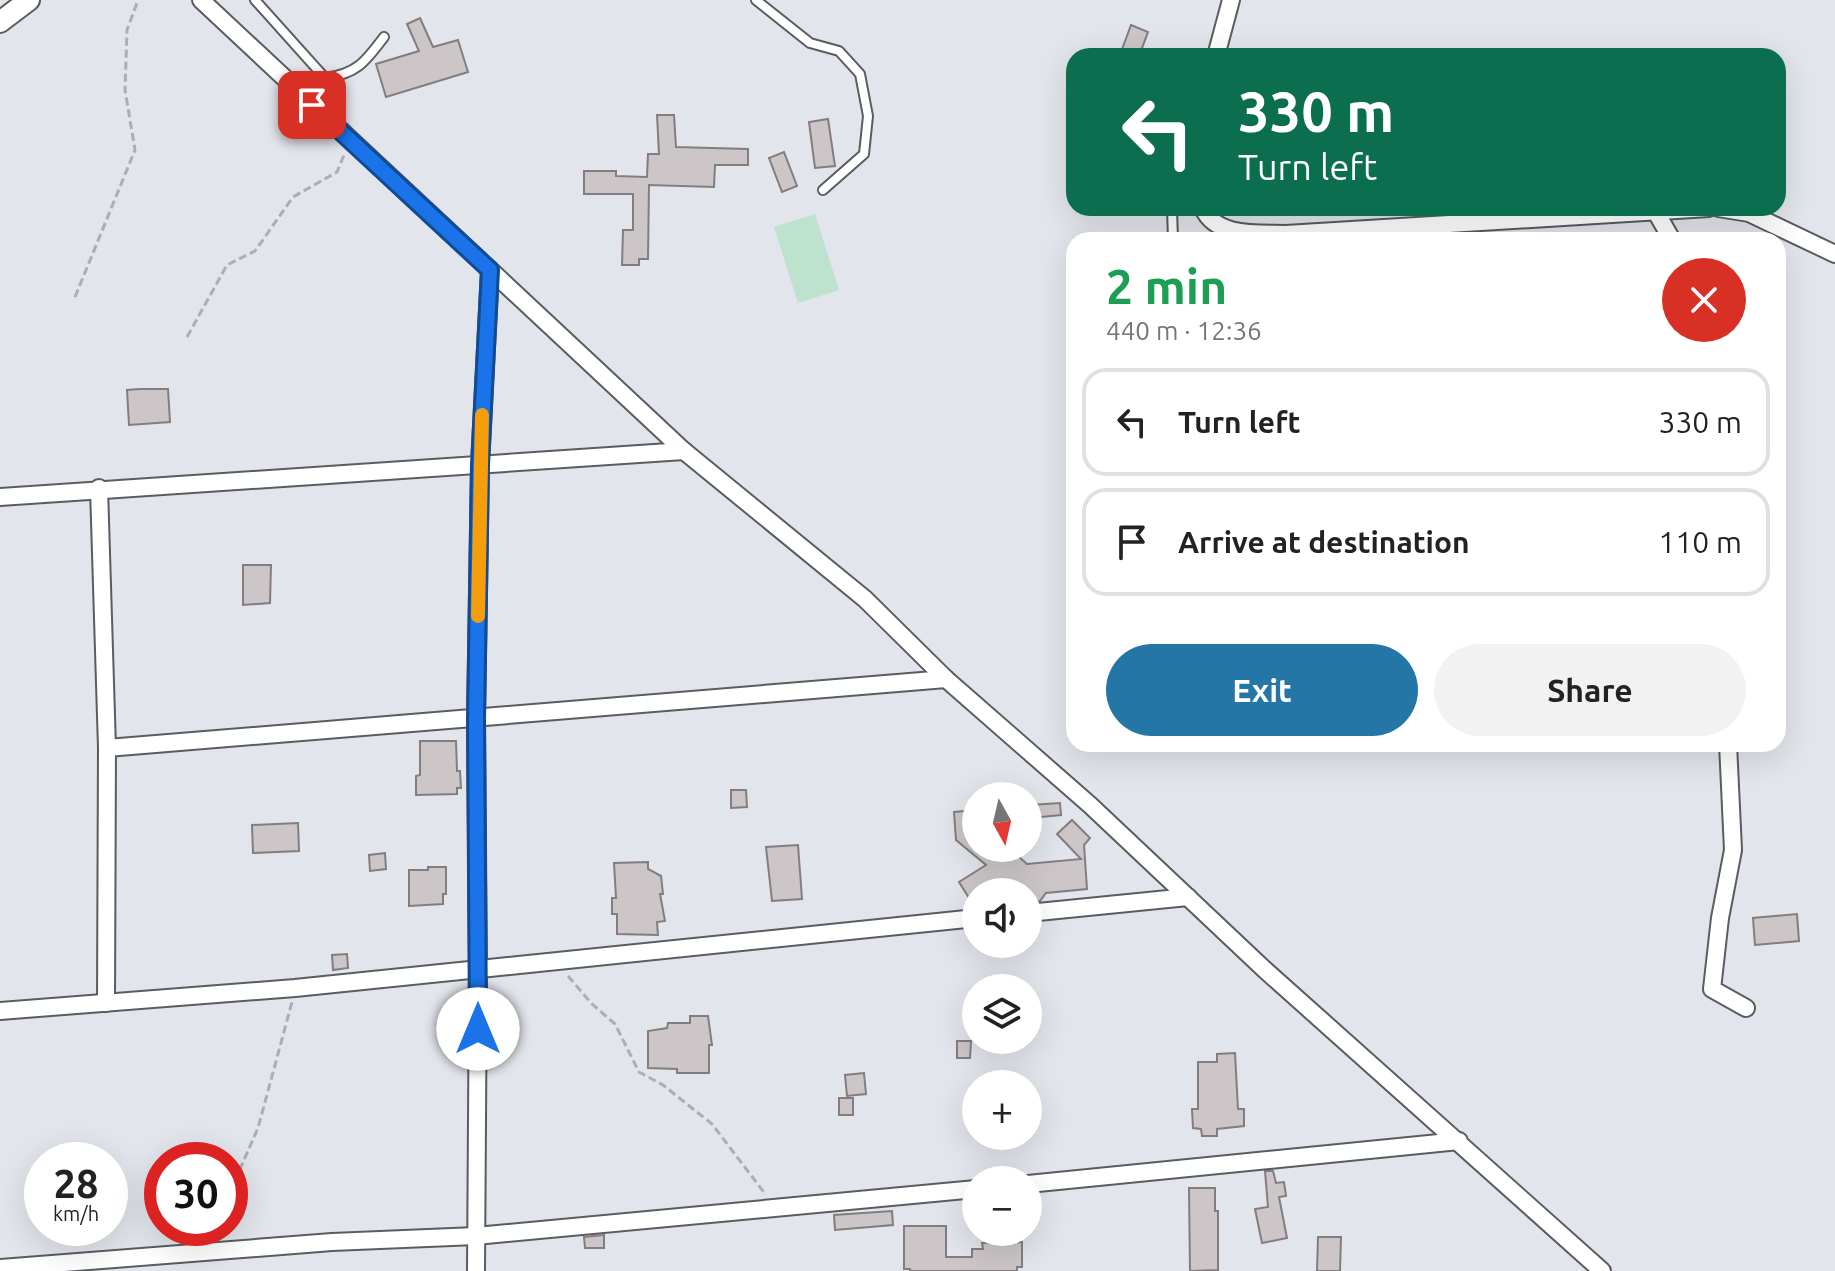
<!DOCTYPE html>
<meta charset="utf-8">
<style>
body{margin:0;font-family:Ubuntu,sans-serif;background:#f2f2f2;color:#222;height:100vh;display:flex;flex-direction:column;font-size:30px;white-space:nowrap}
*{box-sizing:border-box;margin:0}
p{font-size:26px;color:#767676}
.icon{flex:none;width:44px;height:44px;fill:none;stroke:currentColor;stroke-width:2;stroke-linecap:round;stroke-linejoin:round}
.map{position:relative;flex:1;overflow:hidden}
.panel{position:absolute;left:1066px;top:232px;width:720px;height:520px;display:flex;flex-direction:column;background:#fff;border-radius:24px;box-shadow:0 8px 32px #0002}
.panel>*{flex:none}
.banner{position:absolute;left:1066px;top:48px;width:720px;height:168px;border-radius:24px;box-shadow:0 8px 32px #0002;background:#0b6e4f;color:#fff;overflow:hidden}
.needle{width:52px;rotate:172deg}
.tools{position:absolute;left:962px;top:782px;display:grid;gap:16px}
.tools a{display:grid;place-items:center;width:80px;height:80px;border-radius:50%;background:#fff;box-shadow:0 8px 32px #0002;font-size:40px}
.speed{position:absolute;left:24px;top:1142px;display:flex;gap:16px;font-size:40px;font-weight:700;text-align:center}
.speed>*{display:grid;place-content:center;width:104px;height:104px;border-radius:50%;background:#fff;box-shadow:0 8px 32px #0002;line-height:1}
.speed small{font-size:20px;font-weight:400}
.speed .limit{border:12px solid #d22;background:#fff;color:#111}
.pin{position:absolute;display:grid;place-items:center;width:68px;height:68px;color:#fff;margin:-34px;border-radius:16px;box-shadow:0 4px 12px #0006}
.me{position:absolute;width:88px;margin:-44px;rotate:0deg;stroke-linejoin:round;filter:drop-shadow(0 0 6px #0008)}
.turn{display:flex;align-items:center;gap:28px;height:168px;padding:0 40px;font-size:36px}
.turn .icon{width:104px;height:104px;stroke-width:2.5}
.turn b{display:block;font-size:56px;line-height:68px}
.round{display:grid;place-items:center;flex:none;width:84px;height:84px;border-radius:42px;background:#f2f2f2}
.summary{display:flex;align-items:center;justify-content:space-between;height:136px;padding:0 40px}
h1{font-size:48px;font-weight:600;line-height:60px;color:#1e9e55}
.button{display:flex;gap:16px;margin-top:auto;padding:16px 40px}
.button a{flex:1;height:92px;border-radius:48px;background:#2476a7;color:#fff;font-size:32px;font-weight:600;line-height:92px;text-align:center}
.button a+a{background:#f2f2f2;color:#222}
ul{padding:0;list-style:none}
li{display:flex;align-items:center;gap:24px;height:108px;margin:0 16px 12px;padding:0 24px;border:4px solid #e0e0e0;border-radius:24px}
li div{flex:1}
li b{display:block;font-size:30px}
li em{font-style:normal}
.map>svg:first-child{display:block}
.green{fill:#bee2cd}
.building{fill:#ccc6c9;stroke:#837d80;stroke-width:2}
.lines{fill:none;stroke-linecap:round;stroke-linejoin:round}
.service-casing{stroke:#595c61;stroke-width:12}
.minor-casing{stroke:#595c61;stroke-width:20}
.tertiary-casing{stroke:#595c61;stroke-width:24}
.path{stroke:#acaeb3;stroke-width:3;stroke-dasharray:8 4;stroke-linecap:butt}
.service{stroke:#fff;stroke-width:8}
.minor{stroke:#fff;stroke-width:16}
.tertiary{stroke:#fff;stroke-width:20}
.route-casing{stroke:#114b97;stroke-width:20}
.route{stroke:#1a73e8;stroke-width:14}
.slow{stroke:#f59e0b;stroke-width:14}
</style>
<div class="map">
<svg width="1835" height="1271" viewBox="0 0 1835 1271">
<rect width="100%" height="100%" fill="#e2e5eb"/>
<polygon class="green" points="815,214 839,290 798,303 774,227"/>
<g class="building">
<polygon points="420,18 433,47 458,40 468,72 386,97 376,64 419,51 407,24"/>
<polygon points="1131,25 1148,32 1139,56 1121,52"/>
<polygon points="657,115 674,115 676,147 748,149 748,165 715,165 714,187 649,185 648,259 639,259 639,265 622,265 623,230 633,230 633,194 584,194 584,171 616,171 616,176 647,177 648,154 659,154"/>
<polygon points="828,119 835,166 815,168 809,122"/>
<polygon points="784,152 797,186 782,192 769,158"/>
<polygon points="140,389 168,389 170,422 129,425 127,390"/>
<polygon points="243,565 271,565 270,603 243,605"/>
<polygon points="420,741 456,741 457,771 460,771 461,788 457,788 457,794 416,795 416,776 420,775"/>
<polygon points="731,790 746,790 747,807 731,808"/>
<polygon points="1060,803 1061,815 1031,818 1030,805"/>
<polygon points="976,810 976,848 1009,848 1027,864 1081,859 1057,834 1072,820 1090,838 1084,845 1087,889 1046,893 1040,901 1029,902 1028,892 1007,892 995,882 969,898 959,882 986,865 956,840 954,812"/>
<polygon points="298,823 299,851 253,853 252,825"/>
<polygon points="798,845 802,899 772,901 766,847"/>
<polygon points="385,853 386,869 370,871 369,855"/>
<polygon points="648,862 648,869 661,876 663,894 660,894 665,921 657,922 658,935 617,934 617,914 612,914 612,898 616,898 614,863"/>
<polygon points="428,867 446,867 446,894 443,894 443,904 409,906 409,870 428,870"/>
<polygon points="1797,914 1799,941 1755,945 1753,918"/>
<polygon points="347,954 348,968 333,970 332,955"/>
<polygon points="690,1016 708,1016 712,1045 709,1045 709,1073 677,1073 677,1069 648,1068 648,1031 667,1028 668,1023 690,1023"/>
<polygon points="957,1041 971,1041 970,1058 957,1058"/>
<polygon points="1235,1053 1238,1109 1244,1109 1244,1126 1217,1129 1217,1136 1202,1136 1201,1129 1193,1128 1192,1109 1198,1109 1198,1062 1217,1062 1217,1054"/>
<polygon points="864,1073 866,1094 847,1096 845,1075"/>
<rect x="839" y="1098" width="14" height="17"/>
<polygon points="1265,1171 1273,1171 1276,1183 1284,1182 1286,1196 1279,1197 1287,1238 1262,1243 1255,1209 1268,1207"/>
<polygon points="1189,1188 1215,1188 1215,1211 1218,1211 1218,1270 1190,1271"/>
<polygon points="892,1211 893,1225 835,1230 834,1215"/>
<polygon points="904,1226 946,1226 946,1257 972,1257 972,1249 983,1249 982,1243 1022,1242 1022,1267 1017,1267 1017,1271 910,1271 910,1269 904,1269"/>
<polygon points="604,1235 604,1248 585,1248 584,1237"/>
<polygon points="1318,1237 1341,1237 1340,1271 1317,1271"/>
</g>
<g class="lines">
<defs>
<g id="service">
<path d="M255,0L325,78C357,74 366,61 384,37"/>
<polyline points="756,0 810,43 839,51 860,74 868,116 864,154 823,190"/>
<polyline points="1172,208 1173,240"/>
</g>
<g id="minor">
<polyline points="201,0 684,451 865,599 946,679 1090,805 1264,969 1602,1271"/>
<polyline points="1216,56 1231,0"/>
<path d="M1203,208C1216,238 1259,233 1286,234L1709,208"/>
<polyline points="1718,208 1749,213 1835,254"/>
<polyline points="1656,212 1672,240"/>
<polyline points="99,488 107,748 106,1003"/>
<polyline points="0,497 684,451"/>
<polyline points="1728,744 1733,850 1720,918 1712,989 1746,1008"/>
<polyline points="107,748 946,679"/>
<polyline points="1028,913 1188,897"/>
<polyline points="0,1011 295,988 976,918"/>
<polyline points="1028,1184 1459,1141"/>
<polyline points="0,1268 332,1242 476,1236 976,1189"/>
<polyline points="476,1271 478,970 476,720 480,465 490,270"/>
</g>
<polyline id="tertiary" points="0,22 29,0"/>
</defs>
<use href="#service" class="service-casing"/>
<use href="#minor" class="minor-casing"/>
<use href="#tertiary" class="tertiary-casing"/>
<g class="path">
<polyline points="75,297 135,150 125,90 127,30 138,0"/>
<polyline points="187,337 227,265 255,251 293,197 337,172 344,155"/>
<polyline points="568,976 591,1003 615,1024 639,1072 663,1085 712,1124 766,1195"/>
<polyline points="230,1192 258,1128 292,1002"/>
<polyline points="190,1236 198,1228"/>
</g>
<use href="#service" class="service"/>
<use href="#minor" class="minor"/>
<use href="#tertiary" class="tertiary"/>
</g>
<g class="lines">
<defs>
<polyline id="route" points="312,105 490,270 480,465 476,720 478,1029"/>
</defs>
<use href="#route" class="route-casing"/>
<use href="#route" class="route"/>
<polyline class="slow" points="478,616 482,415"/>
</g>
</svg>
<div class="tools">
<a><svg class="needle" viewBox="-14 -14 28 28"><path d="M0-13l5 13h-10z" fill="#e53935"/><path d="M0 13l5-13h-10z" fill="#767676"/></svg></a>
<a><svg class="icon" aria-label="sound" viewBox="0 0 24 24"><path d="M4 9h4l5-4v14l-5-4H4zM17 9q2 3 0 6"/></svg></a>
<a><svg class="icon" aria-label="layers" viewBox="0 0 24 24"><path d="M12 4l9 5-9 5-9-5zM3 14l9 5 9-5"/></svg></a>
<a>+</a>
<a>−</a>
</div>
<div class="speed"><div>28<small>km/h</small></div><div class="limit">30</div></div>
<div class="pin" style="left:312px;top:105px;background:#d93025"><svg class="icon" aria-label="arrive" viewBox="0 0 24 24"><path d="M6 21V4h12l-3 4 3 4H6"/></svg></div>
<svg class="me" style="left:478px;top:1029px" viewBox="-20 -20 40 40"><circle r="19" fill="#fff"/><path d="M0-13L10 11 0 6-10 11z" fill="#1a73e8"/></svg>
<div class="banner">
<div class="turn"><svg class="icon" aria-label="left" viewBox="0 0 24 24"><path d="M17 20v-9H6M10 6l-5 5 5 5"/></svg><div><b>330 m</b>Turn left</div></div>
</div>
<section class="panel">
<div class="summary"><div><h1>2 min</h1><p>440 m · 12:36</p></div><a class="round" style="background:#d93025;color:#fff"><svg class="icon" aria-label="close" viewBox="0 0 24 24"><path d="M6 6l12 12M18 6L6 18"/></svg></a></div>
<ul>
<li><svg class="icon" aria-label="left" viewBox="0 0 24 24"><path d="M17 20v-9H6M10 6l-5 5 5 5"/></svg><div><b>Turn left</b></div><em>330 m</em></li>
<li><svg class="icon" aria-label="arrive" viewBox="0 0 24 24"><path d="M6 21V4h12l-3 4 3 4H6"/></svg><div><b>Arrive at destination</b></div><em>110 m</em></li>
</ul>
<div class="button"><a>Exit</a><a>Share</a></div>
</section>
</div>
